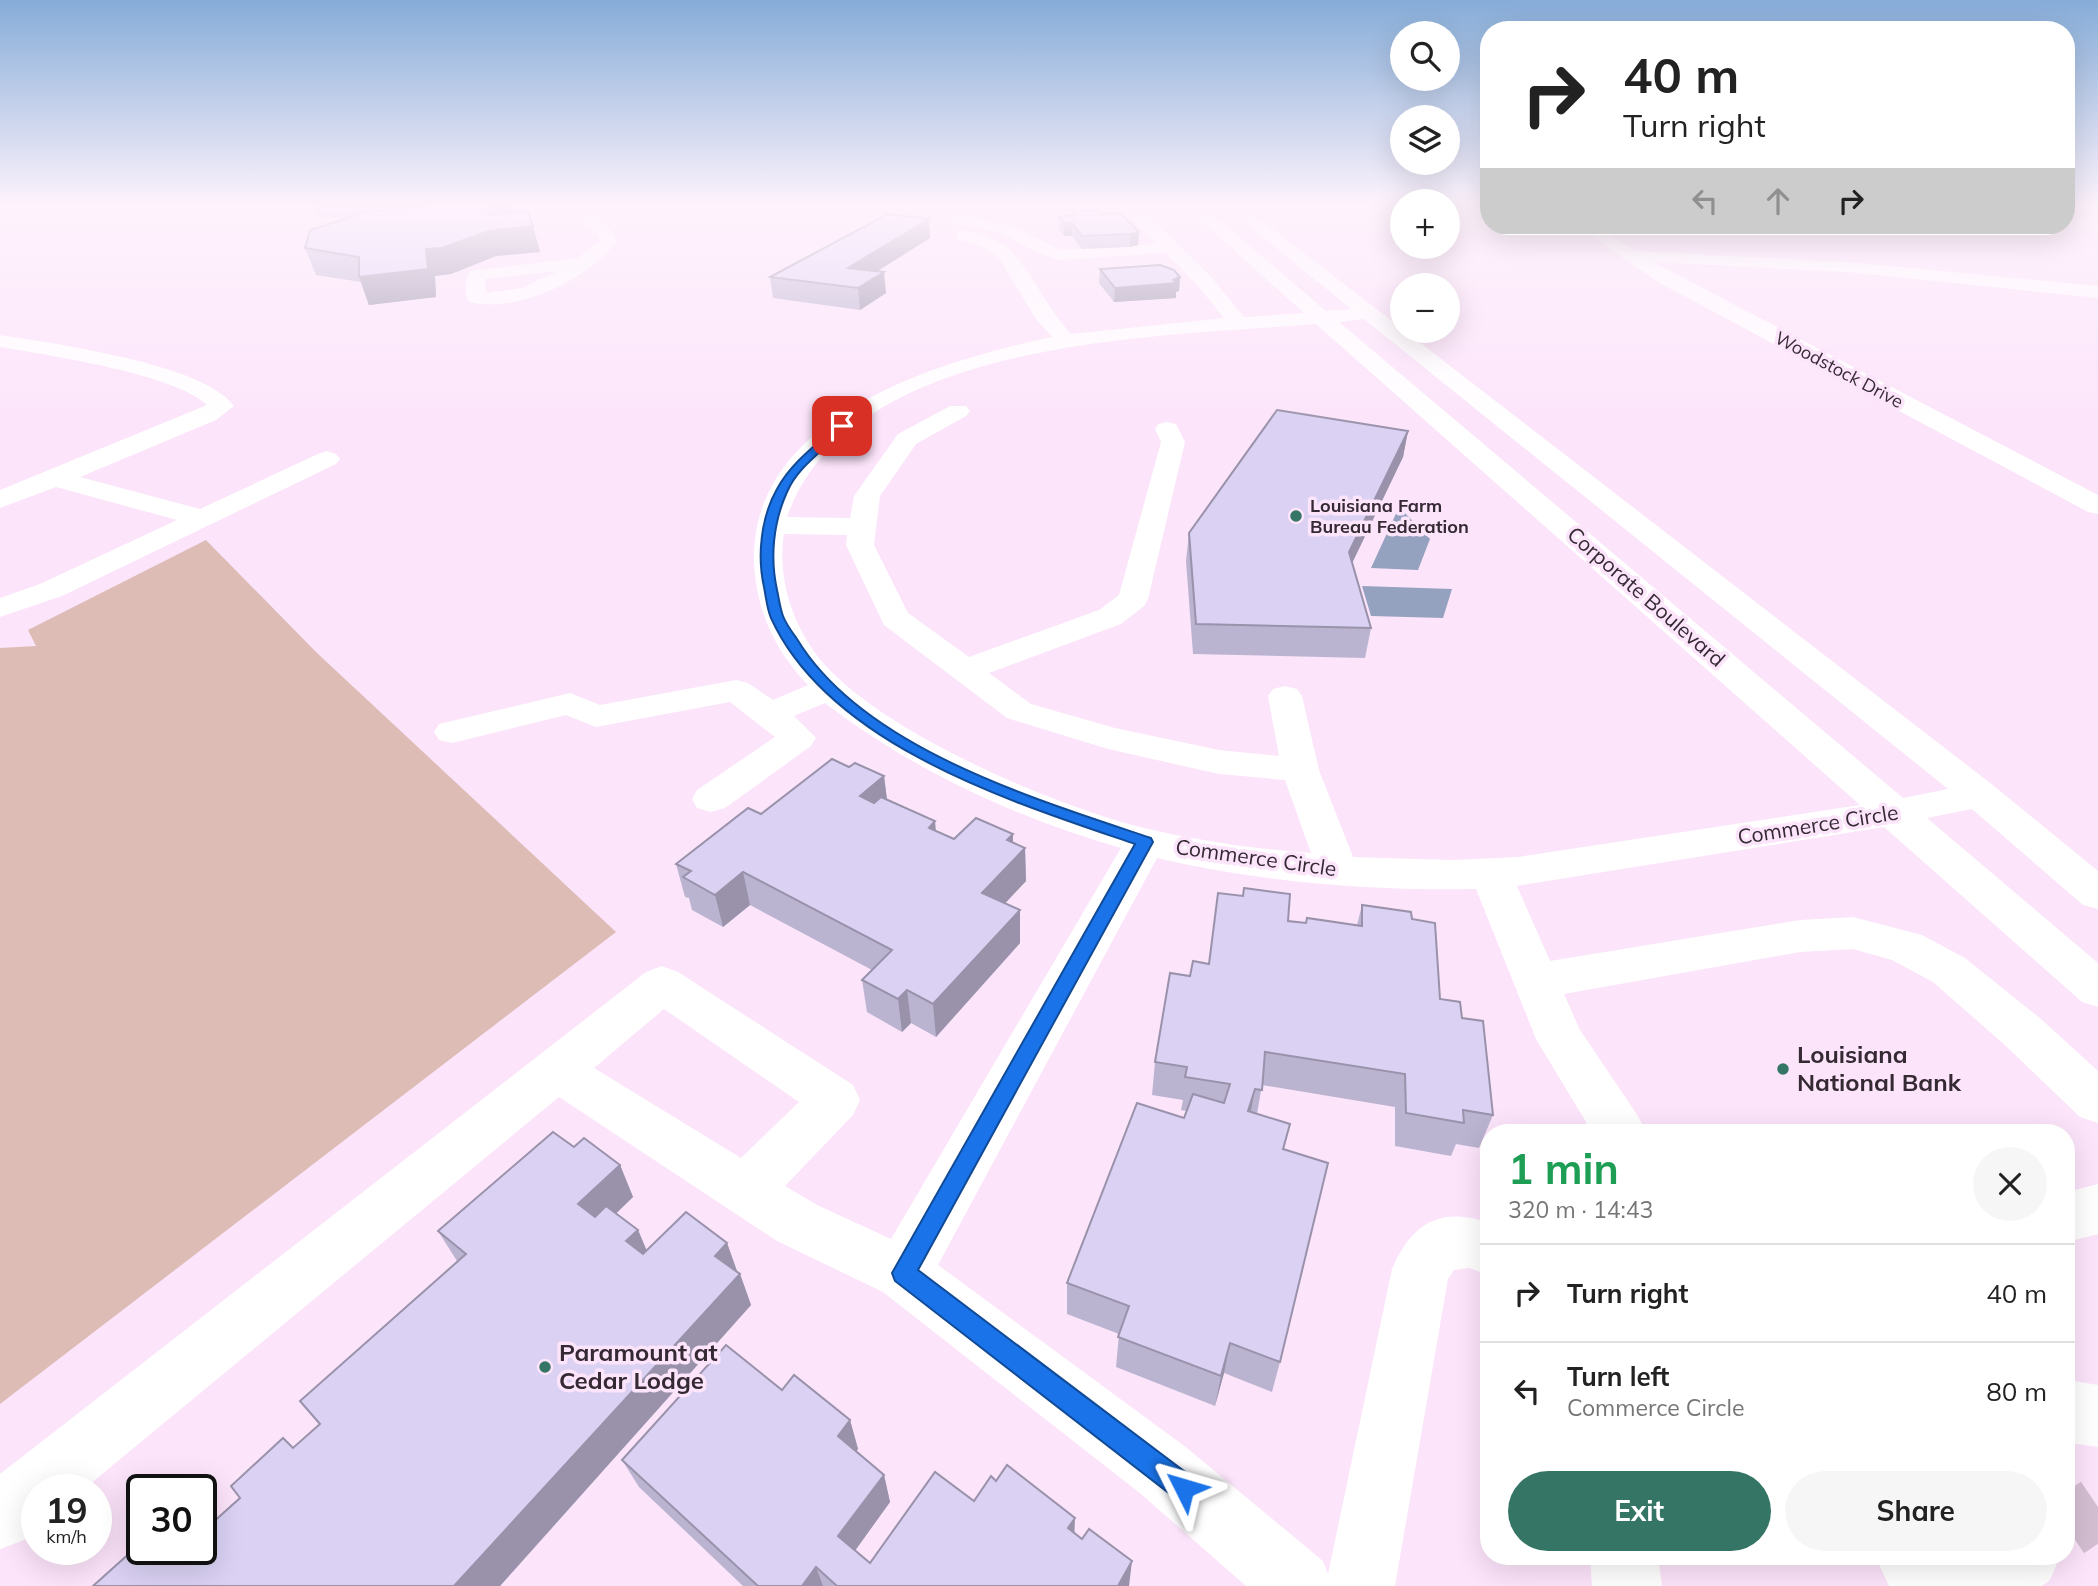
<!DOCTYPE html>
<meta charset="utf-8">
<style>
body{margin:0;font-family:Mulish,sans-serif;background:#f6f6f6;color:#222;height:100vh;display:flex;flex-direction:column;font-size:26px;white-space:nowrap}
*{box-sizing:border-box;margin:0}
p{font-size:23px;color:#767676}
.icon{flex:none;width:38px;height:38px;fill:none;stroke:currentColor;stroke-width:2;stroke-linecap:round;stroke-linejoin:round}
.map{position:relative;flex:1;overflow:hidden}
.sheet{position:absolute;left:1480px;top:1124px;width:595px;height:441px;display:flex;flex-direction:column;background:#fff;border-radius:28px;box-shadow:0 7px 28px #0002}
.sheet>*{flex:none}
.guide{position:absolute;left:1480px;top:21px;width:595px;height:214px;border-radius:28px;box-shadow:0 7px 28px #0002;background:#fff;color:#222;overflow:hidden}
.fabs{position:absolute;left:1390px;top:21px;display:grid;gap:14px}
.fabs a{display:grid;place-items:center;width:70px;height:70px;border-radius:50%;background:#fff;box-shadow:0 7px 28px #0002;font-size:35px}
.speed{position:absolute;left:21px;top:1474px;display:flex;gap:14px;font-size:35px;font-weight:700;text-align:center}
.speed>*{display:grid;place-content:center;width:91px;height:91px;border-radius:50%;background:#fff;box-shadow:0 7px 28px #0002;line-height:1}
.speed small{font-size:18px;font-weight:400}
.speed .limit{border:4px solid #111;border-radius:10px;background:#fff;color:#111}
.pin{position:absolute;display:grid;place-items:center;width:60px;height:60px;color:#fff;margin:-30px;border-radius:14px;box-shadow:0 4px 10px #0006}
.me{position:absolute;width:77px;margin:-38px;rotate:310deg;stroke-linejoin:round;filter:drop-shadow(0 0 5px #0008)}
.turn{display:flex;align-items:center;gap:24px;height:147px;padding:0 28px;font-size:32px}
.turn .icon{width:91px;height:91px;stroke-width:2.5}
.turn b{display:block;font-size:49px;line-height:60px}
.lanes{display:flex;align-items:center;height:66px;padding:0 28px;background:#0003;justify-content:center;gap:35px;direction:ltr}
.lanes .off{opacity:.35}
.round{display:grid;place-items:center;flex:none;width:74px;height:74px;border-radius:37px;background:#f6f6f6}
.overview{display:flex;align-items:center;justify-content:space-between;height:119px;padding:0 28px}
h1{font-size:42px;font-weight:700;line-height:52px;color:#1e9e55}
.button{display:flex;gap:14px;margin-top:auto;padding:14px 28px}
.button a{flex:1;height:80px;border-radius:42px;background:#357565;color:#fff;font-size:28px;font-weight:700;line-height:80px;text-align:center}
.button a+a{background:#f6f6f6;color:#222}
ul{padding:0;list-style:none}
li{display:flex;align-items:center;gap:21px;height:98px;padding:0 28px;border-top:2px solid #e0e0e0}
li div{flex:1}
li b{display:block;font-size:26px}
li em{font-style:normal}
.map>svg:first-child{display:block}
.green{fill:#ddbcb6}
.water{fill:#94a1bf}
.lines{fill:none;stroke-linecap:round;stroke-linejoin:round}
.minor-tunnel{stroke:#d4bfd2;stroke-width:61;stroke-dasharray:61 31;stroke-linecap:butt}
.minor{fill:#fff;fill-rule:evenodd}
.wall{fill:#bbb4d1}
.shaded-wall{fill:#9992aa}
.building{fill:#dad1f3;stroke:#9992aa;stroke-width:2}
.route{fill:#1a73e8;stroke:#114b97;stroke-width:2}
.poi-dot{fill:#357565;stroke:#fce4fa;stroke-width:2.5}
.labels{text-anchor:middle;stroke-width:7;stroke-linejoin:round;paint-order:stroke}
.far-street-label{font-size:18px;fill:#352a34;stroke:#fce4fa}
.far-poi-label{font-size:18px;font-weight:bold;fill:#352a34;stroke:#fce4fa;text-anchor:start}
.street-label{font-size:21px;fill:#352a34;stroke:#fce4fa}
.near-poi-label{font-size:24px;font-weight:bold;fill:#352a34;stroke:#fce4fa;text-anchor:start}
</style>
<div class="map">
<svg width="2098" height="1586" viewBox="0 0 2098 1586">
<rect width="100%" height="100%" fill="#fce4fa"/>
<polygon class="green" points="206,540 316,652 616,932 0,1404 0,648 36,646 28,630"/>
<g class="water">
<polygon points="1399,507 1430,539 1418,570 1371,568"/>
<polygon points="1362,586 1452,589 1443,618 1371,616"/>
</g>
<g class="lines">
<polyline class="minor-tunnel" points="2067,1528 2098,1507"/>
<g class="minor">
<path d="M507,206C546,206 598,199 617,241C589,279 517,314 469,302C464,295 465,278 470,271L578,258L600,240C588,211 542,212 515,211ZM558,271L522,288L486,293L485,279Z"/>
<path d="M972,206L1020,211L1139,206L1212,278L1244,317L1304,313L1185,206H1203L1326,311L1351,309L1225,206H1243L1994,786L2098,871V909L2083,905L1972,809L1927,818L2098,963V1007L2082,1002L1884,827L1517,886L1550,961L1800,920L1853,917L1922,935L1965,958L2041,1019L2098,1071V1123L2080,1117L2007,1047L1933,982L1892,960L1853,949L1800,952L1564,994L1580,1030L1638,1116L1646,1132H1592L1536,1039L1476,889C1370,891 1260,882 1157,858L938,1265L1187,1448L1323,1561L1328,1574L1392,1269C1412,1223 1440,1206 1489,1223V1275L1469,1268L1454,1270L1448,1279L1395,1586H1246L1141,1494L883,1292L777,1241L559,1097L84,1489H37V1529L24,1540L0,1549V1474L646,972L662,966L678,972L853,1085L860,1100L853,1115L785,1186L817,1205L891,1239L1121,848C1016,818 912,770 825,703L794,716L816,738L811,746L725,808L711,812L697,808L692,799L697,790L775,737L730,702L596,727L566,715L452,743L439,740L434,732L439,724L570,693L600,705L736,680L748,683L773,700L808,685C775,651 756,610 754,562C750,416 938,361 1052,337L1036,319L999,258L983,247L958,240L956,236L958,232C974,228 1002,240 1013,253C1035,278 1048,309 1071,334L1224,318L1198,286L1166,253L1059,260L1039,253L1000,233L956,224L934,212H894L886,207ZM961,214L1020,221L1129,214L1156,244L1060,250L1011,225ZM1364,319L1948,789L1903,798L1339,322ZM1316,324L1860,805L1518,857L1452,860L1353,857L1319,770L1302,696L1297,689L1285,686L1273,689L1268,696L1279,756L1219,750L1115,728L1031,704L989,673L1121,624L1144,606L1148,599L1185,442L1176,424L1167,422L1158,424L1155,429L1161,442L1119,595L1099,610L969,657L908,613L874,545L880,496L916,444L966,416L970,411L966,406H950L898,434L854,496L850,518L787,517C851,336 1161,337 1316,324ZM784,534L847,535L846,545L884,625L1007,718L1108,749L1219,774L1285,780L1311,853C1255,849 1199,841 1144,828C1052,805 878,731 819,658C792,624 777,576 784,534ZM664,1009L799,1102L741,1158L594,1068Z"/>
<polygon points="1577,226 1596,226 1635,251 1847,262 2098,286 2098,298 1847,272 1653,262 2098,495 2098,514 2088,512 1658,282"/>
<path d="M0,335C52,343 205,364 234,406L216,420L80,477L200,509L318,454L327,451L336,454L340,459L336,464L62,596L0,617V598L40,584L177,520L56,487L0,508V490L207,405C175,374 48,355 0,347Z"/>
<polygon points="2098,1184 2098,1234 2067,1242 2067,1192"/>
<polygon points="2074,1381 2098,1385 2098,1447 2076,1444 2067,1447 2067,1384"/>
<polygon points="1590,1556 1658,1556 1662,1586 1592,1586"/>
<polygon points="1875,1556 1950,1556 1956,1565 1966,1556 2060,1556 2050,1580 2042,1586 1889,1586"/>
</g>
</g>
<g class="wall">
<polygon points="313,206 512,206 513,212 540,252 496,256 451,274 435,276 436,297 369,305 361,282 316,275 305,248 347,218 317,217"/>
<polygon points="1073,211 1100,214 1139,232 1138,245 1130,247 1082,249 1072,236 1064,236 1059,230 1059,217 1073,214"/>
<polygon points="930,238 877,271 886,293 860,310 773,298 770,277"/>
<polygon points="1100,269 1180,277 1179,291 1176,292 1176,298 1114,302 1099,283"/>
<polygon points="1408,431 1403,457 1352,563 1371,628 1365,658 1193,654 1186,561 1189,533"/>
<polygon points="849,767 884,776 887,800 936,831 954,839 1013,834 1013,843 1025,848 1026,881 1005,903 1020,943 936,1037 911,1023 902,1032 867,1012 862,980 872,970 750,905 723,927 692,910 689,898 685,897 676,864 761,814"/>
<polygon points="1362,905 1412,919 1440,999 1462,1018 1493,1115 1479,1148 1456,1144 1451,1156 1395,1146 1395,1107 1262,1085 1257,1114 1290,1124 1284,1150 1280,1362 1272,1392 1224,1373 1215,1406 1116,1367 1119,1334 1067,1314 1067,1283 1184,1118 1187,1111 1181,1110 1183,1100 1152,1095 1155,1062 1190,976 1209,964 1288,921 1306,923 1307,918 1357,925"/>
<polygon points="620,1165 633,1197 616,1213 638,1230 647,1251 727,1243 737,1271 740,1274 751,1305 500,1586 93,1586 215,1520 320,1424 457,1261 438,1231"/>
<polygon points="782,1390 850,1420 858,1449 856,1451 884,1475 890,1502 855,1550 870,1563 974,1501 996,1481 1074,1533 1129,1586 743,1586 639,1487 622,1460"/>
</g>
<g class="shaded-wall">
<polygon points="400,206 410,206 412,215 399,221 395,208"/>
<polygon points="496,206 512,206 517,226 533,226 540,252 496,256 451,274 435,276 436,297 369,305 359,277 426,249 481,211"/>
<polygon points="929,219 930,238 852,287 848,268"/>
<rect x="1064" y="223" width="8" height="13"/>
<polygon points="1139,232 1138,245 1130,247 1130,234"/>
<polygon points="884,272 886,293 860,310 858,288"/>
<polygon points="1180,277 1179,291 1176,292 1176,298 1114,302 1115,288 1173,280"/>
<polygon points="1408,431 1403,457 1344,580 1349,552"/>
<polygon points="884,776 888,808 860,796"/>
<polygon points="935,821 938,854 929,828"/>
<polygon points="1013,834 1013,861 1025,848 1026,881 984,926 982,893 1007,840"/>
<polygon points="743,872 750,905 723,927 715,895"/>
<polygon points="1020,910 1020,943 936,1037 933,1004"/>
<polygon points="907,990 911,1023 902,1032 898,999"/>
<polygon points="1255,1089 1249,1121 1248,1111"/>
<polygon points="620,1165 633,1197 593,1236 578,1204"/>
<polygon points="638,1230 651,1261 626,1241"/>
<polygon points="727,1243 738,1274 715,1256"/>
<polygon points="740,1274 751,1305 500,1586 454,1586"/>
<polygon points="1230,1343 1224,1373 1215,1406 1221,1376"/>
<polygon points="850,1420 858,1449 846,1465 838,1436"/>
<polygon points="884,1475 890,1502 847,1562 838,1536"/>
<polygon points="201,1508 223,1526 211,1524 201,1512"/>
<polygon points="1075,1518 1074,1545 1068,1528"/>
<polygon points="1132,1561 1129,1586 1118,1586"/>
<polygon points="816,1567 823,1586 802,1586"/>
</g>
<g class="building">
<polygon points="351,206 400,206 395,208"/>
<polygon points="431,206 496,206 481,211 490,212 490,215 528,211 533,226 489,231 442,248 426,249 428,269 359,277 359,257 305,248 310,230 367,212"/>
<polygon points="1096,210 1100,214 1120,213 1139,232 1130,234 1082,236 1072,223 1064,223 1059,217 1076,214 1073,211"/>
<polygon points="888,214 929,219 848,268 884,272 858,288 770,277"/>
<polygon points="1160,265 1174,270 1180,277 1173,280 1177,283 1115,288 1100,269"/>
<polygon points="1277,410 1408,431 1349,552 1371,628 1196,624 1189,533"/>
<polygon points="832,759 849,767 855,763 884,776 860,796 874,803 881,797 935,821 929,828 954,839 976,818 1013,834 1007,840 1025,848 982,893 1020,910 933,1004 907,990 898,999 862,980 892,950 743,872 715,895 683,877 691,871 676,864 748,808 761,814"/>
<polygon points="1244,888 1290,894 1288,921 1306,923 1307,918 1362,926 1362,905 1411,912 1412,919 1435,923 1440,999 1460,1002 1462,1018 1483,1021 1493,1115 1463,1110 1464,1123 1406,1113 1405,1074 1265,1052 1262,1090 1255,1089 1248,1111 1290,1124 1283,1149 1328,1163 1280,1362 1230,1343 1221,1376 1118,1337 1129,1306 1067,1283 1137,1103 1184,1118 1193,1094 1224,1103 1230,1084 1185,1077 1187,1067 1155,1062 1170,973 1190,976 1193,961 1209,964 1218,893 1243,896"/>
<polygon points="553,1132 574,1147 584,1138 620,1165 578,1204 595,1217 606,1206 638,1230 626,1241 643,1254 686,1212 727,1243 715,1256 740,1274 454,1586 93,1586 142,1542 142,1549 201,1549 201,1512 211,1524 240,1498 231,1486 283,1438 293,1448 320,1424 300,1401 466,1254 438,1231"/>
<polygon points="726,1345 782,1390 794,1375 850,1420 838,1436 884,1475 838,1536 870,1563 935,1472 974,1501 991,1476 996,1481 1007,1465 1075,1518 1068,1528 1082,1539 1089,1529 1132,1561 1118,1586 837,1586 816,1567 802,1586 758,1586 622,1460"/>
</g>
<linearGradient id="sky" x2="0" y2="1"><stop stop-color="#86acd8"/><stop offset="0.48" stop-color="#fef3fd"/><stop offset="1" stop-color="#fef3fd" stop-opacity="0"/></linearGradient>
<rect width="2098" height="428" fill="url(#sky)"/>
<path class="route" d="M839,424L847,426C828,448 799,464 787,492C773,523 770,558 777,590C779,599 780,608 783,616C786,624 792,632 797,639C863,748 1035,799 1151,838L1153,842L918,1270L1193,1478L1197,1488L1193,1497L1184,1501L1174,1497L895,1281L892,1273L1135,844C1012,802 829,745 771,618C767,609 766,597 764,587C757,556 761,517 777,489C791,463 817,444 839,424Z"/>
<g class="poi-dot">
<circle cx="1296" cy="516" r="7"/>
<circle cx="1783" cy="1069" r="7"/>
<circle cx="545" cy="1367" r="7"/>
</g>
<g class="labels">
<g class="far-street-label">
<text transform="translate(1839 370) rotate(28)" y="6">Woodstock Drive</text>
</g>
<g class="far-poi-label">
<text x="1310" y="512">Louisiana Farm<tspan x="1310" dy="21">Bureau Federation</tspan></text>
</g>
<g class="street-label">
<text transform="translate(1646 597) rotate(41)" y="7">Corporate Boulevard</text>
<text transform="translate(1818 825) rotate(-9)" y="7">Commerce Circle</text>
<text transform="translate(1256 858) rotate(8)" y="7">Commerce Circle</text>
</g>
<g class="near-poi-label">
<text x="1797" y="1063">Louisiana<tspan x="1797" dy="28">National Bank</tspan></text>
<text x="559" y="1361">Paramount at<tspan x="559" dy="28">Cedar Lodge</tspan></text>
</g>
</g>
</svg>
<div class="fabs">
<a><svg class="icon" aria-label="search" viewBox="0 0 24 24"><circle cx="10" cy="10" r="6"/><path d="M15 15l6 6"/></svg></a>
<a><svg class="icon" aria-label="layers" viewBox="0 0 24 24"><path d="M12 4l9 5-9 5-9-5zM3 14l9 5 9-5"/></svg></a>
<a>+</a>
<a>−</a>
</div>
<div class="speed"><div>19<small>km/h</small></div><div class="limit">30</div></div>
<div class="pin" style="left:842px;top:426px;background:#d93025"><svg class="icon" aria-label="arrive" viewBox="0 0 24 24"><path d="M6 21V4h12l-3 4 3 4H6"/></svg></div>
<svg class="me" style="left:1184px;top:1488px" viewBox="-20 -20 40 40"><path d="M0-17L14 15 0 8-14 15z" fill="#1a73e8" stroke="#fff" stroke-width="4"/></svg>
<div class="guide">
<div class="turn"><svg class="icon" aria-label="right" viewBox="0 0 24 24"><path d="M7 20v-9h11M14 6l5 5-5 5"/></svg><div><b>40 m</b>Turn right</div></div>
<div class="lanes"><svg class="icon off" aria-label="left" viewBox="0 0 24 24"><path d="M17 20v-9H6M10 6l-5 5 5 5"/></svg><svg class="icon off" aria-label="ahead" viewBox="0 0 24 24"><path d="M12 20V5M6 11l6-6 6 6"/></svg><svg class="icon" aria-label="right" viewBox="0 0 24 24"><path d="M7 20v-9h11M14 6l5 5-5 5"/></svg></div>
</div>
<section class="sheet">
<div class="overview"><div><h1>1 min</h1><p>320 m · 14:43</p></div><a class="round"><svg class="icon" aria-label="close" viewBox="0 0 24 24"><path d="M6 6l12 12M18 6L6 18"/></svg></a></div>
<ul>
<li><svg class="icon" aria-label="right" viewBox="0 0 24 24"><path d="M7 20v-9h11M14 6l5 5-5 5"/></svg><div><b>Turn right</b></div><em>40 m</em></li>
<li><svg class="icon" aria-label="left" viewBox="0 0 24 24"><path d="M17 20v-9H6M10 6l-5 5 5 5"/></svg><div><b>Turn left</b><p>Commerce Circle</p></div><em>80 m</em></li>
</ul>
<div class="button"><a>Exit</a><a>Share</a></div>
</section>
</div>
